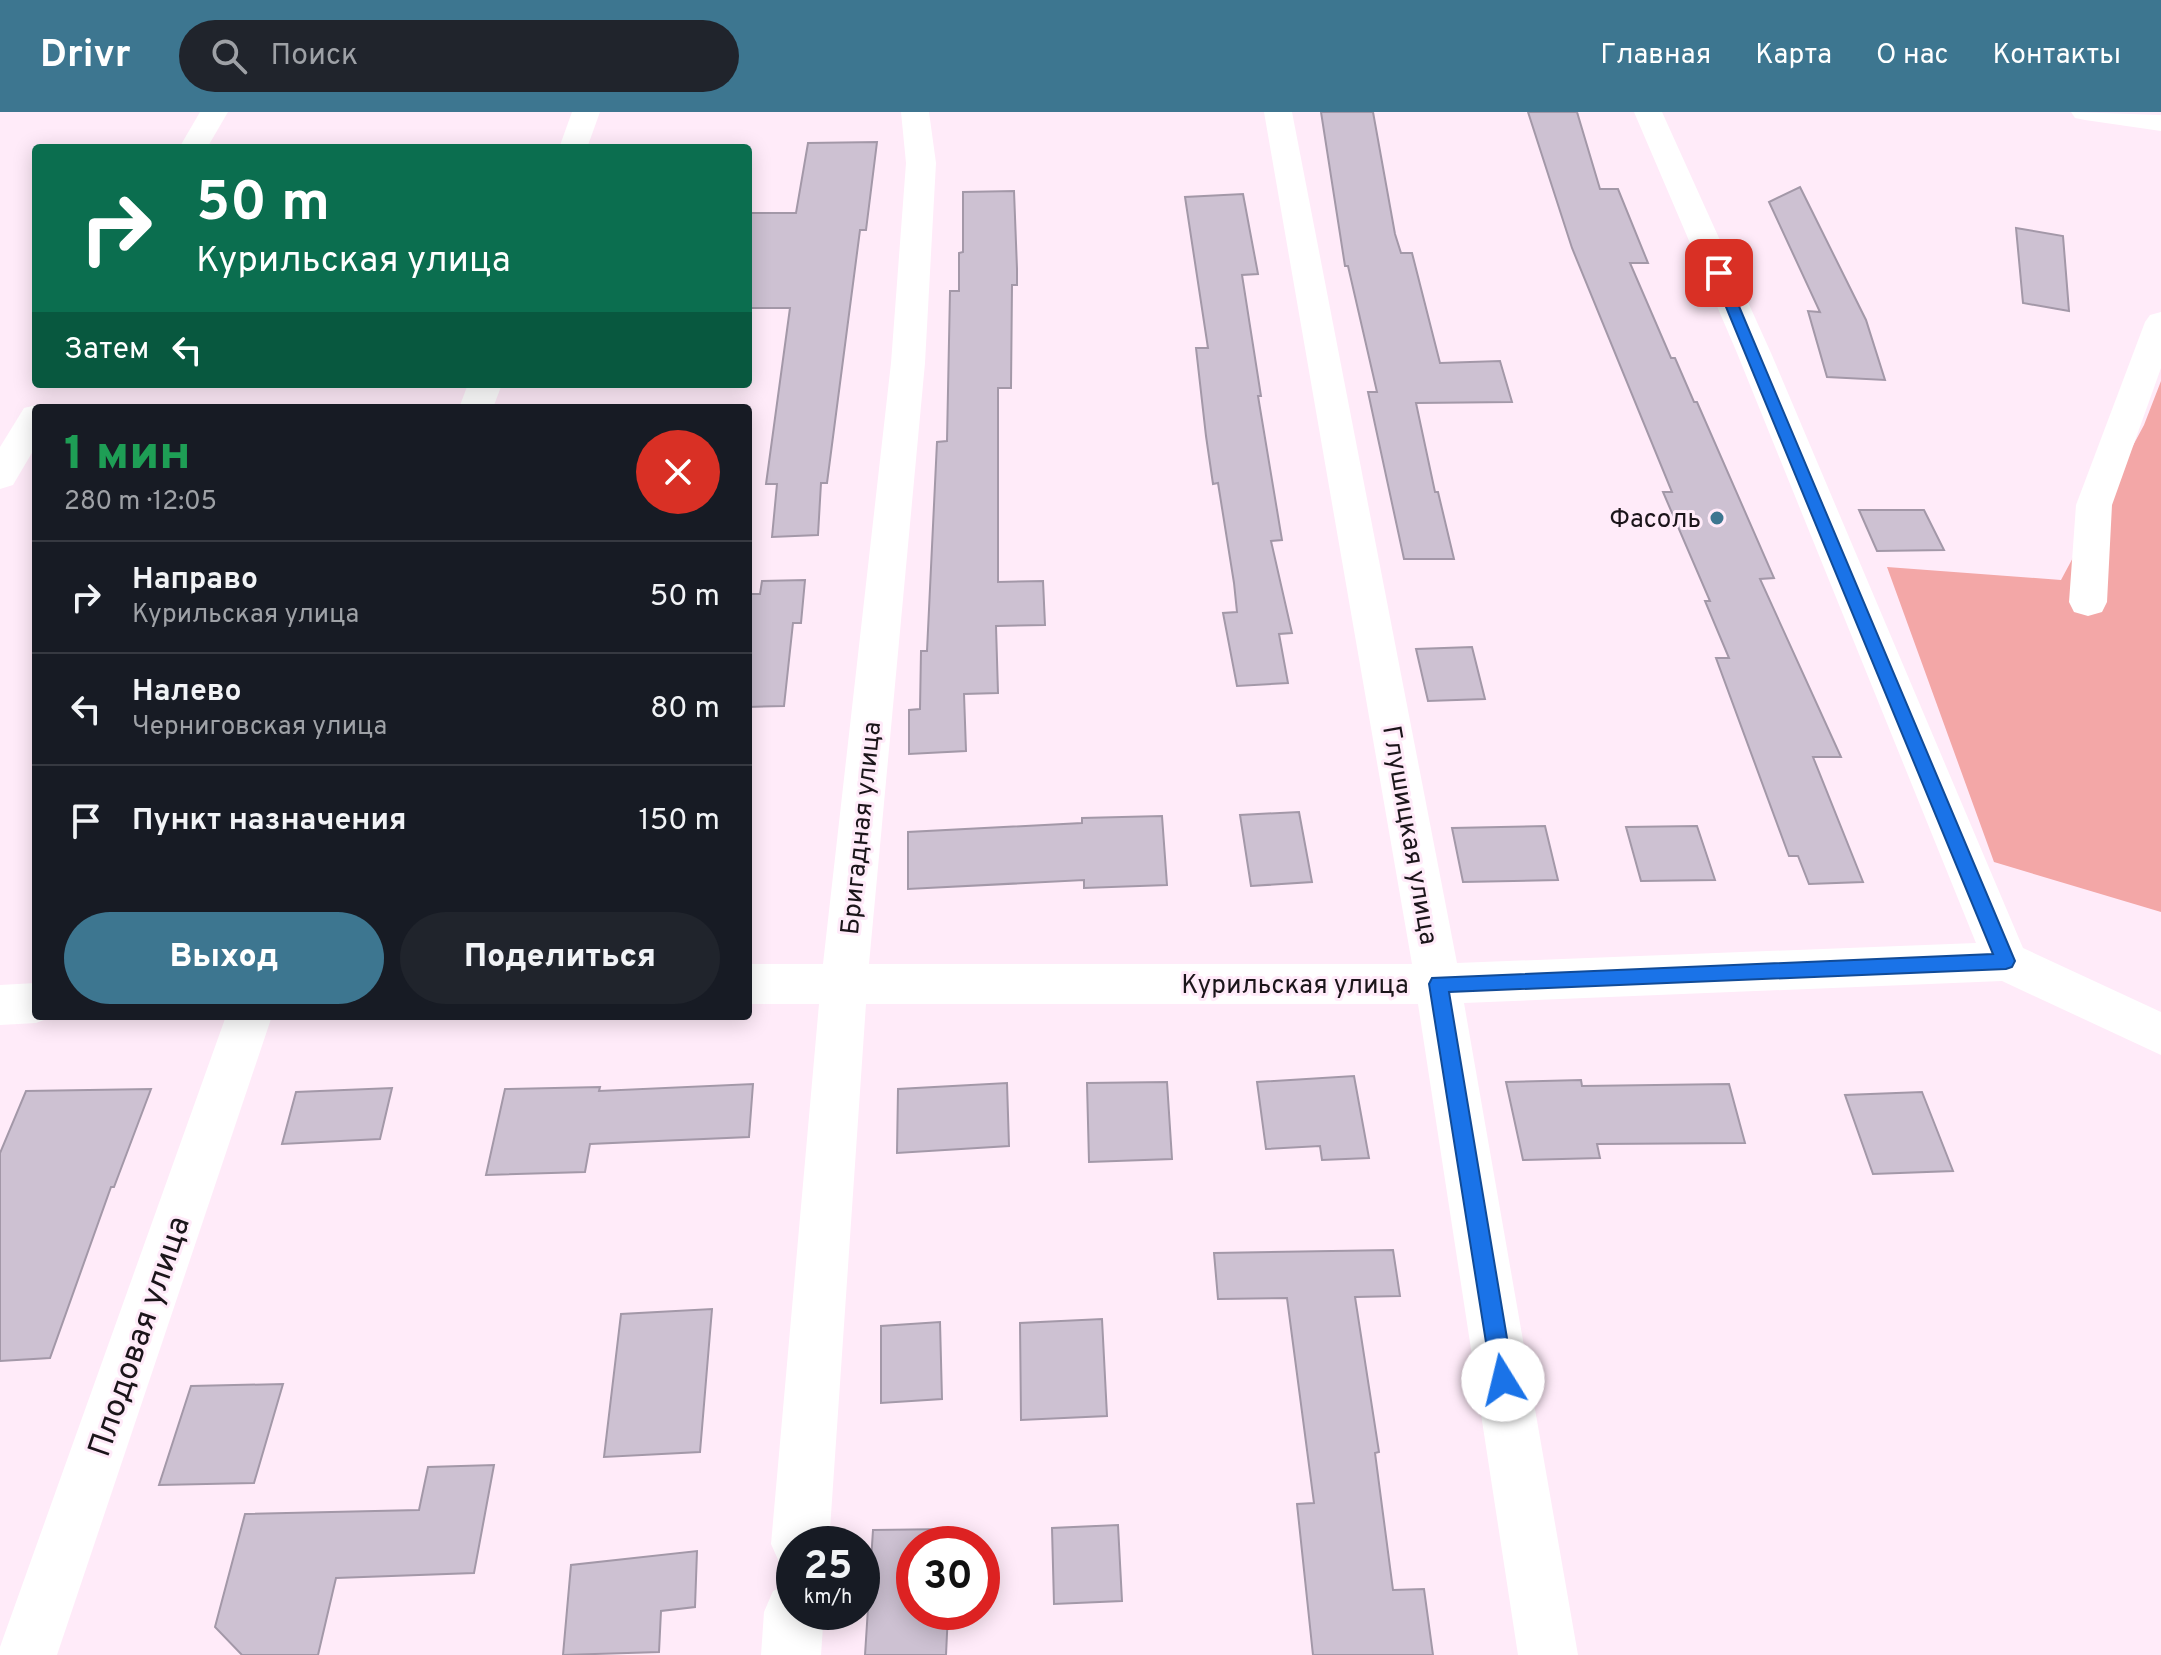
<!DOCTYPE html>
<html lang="ru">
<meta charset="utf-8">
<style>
body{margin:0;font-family:Overpass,sans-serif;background:#20242c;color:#f1f3f6;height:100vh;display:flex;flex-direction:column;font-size:30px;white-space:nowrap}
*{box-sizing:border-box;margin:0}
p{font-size:26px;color:#9ea1a6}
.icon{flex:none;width:44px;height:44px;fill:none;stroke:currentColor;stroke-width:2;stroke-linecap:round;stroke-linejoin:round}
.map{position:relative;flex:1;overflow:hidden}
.drawer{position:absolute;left:32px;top:292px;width:720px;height:616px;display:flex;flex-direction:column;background:#171b24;border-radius:8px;box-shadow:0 4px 20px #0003}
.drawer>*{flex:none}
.banner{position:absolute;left:32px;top:32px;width:720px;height:244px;border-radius:8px;box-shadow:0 4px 20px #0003;background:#0b6e4f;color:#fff;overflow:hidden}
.speed{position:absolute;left:776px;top:1414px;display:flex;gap:16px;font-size:40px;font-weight:700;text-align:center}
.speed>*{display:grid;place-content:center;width:104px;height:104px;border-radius:50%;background:#171b24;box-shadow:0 4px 20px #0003;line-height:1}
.speed small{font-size:20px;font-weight:400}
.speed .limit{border:12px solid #d22;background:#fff;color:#111}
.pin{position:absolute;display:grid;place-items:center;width:68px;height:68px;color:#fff;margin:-34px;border-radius:16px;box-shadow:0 4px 12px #0006}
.me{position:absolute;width:88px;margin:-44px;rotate:351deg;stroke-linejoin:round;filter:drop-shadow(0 0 6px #0008)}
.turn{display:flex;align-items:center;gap:28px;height:168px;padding:0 32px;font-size:36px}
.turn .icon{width:104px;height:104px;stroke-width:2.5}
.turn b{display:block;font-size:56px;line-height:68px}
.then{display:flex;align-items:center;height:76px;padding:0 32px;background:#0003;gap:16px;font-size:30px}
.round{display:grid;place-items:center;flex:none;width:84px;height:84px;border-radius:42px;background:#20242c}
.head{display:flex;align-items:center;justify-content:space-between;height:136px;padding:0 32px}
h1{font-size:48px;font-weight:800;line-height:60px;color:#1e9e55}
.cta{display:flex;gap:16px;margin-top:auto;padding:16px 32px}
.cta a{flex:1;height:92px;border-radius:48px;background:#3d7690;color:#fff;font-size:32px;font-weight:800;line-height:92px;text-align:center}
.cta a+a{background:#20242c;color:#f1f3f6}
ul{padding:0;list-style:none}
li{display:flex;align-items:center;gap:24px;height:112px;padding:0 32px;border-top:2px solid #363941}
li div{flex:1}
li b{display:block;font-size:30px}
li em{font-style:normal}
header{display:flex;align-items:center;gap:48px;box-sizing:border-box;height:112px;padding:0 40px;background:#3d7690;color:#fff}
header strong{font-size:38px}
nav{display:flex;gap:44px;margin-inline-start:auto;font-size:28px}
.search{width:560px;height:72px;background:#20242c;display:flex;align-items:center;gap:20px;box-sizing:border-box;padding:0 28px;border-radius:44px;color:#9ea1a6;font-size:30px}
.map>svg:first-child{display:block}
.green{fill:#f3a7a7}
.building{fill:#cdc1d2;stroke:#a398a8;stroke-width:2}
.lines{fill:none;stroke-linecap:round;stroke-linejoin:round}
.minor{fill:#fff;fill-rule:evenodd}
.route{fill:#1a73e8;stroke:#114b97;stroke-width:2}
.poi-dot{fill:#3d7690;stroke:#ffebf9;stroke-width:3}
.labels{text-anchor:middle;stroke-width:6;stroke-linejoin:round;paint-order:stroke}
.poi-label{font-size:26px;fill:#1b151a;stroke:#ffebf9;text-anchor:end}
.street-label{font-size:26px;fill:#1b151a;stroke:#ffebf9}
.near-street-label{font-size:32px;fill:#1b151a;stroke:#ffebf9}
</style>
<header>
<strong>Drivr</strong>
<div class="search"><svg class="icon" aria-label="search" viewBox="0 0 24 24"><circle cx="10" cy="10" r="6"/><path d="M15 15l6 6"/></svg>Поиск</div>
<nav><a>Главная</a><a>Карта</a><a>О нас</a><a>Контакты</a></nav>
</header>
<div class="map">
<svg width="2161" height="1543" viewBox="0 0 2161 1543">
<rect width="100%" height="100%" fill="#ffebf9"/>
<polygon class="green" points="2161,269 2161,800 1994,750 1887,455 2061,468 2144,313"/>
<g class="building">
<polygon points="1321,0 1373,0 1395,122 1401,141 1412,141 1440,251 1500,249 1512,290 1416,291 1435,380 1438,380 1454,447 1404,447 1368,280 1377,280 1348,154 1345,154"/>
<polygon points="1528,0 1577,0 1600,77 1618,77 1648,151 1630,151 1671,246 1675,246 1694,290 1697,290 1774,466 1760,467 1841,645 1813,645 1863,770 1809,772 1798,744 1789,744 1716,546 1729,546 1705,489 1710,489 1663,380 1672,380 1572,136"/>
<polygon points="877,30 866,118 860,118 827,371 821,371 818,423 772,425 777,372 766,372 790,196 748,196 748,101 796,101 808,31"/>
<polygon points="1800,75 1866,208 1885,268 1827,265 1808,199 1820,200 1769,90"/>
<polygon points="1014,79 1017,157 1017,173 1012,173 1011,276 998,276 998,470 1043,469 1045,513 996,514 998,581 964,582 966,639 909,642 909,598 920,597 921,539 927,539 937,330 947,329 950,179 959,179 959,141 963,140 963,80"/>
<polygon points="1243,82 1258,162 1242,163 1261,284 1258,284 1282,428 1271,429 1292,521 1279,522 1288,571 1237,574 1223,501 1237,500 1234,471 1218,371 1213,372 1206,324 1196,236 1208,236 1185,85"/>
<polygon points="2016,116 2063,124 2069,199 2023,191"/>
<polygon points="1859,398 1924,398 1944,438 1877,439"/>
<polygon points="805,468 801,511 793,511 784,594 748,595 748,482 760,482 762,469"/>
<polygon points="1472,535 1485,587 1428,589 1416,537"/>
<polygon points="1299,700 1312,770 1251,774 1240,703"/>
<polygon points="1162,704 1167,773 1084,776 1084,768 908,777 908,720 1082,711 1082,706"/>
<polygon points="1545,714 1558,768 1463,770 1452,716"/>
<polygon points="1697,714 1715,768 1641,769 1626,715"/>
<polygon points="1354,964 1369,1046 1322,1048 1320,1034 1266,1037 1257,970"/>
<polygon points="1581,968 1582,974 1729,972 1745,1031 1597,1032 1600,1046 1523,1048 1506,970"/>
<polygon points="1167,970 1172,1047 1089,1050 1087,971"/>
<polygon points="1007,971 1009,1034 897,1041 898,977"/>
<polygon points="753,972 749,1025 590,1032 585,1060 486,1063 505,977 600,975 599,979"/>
<polygon points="392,976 380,1027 282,1032 296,980"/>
<polygon points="151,977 114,1075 111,1075 50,1246 0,1249 0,1041 26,979"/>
<polygon points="1922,980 1953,1059 1873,1062 1845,983"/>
<polygon points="1393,1138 1400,1184 1355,1185 1379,1340 1375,1341 1393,1478 1424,1477 1433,1543 1313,1543 1297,1392 1314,1391 1287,1186 1218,1187 1214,1141"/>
<polygon points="712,1197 700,1340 604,1345 621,1202"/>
<polygon points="1102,1207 1107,1304 1021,1308 1020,1211"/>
<polygon points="940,1210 942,1287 881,1291 881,1214"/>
<polygon points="283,1272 254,1371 159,1373 191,1274"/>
<polygon points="494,1353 474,1461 336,1466 318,1543 242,1543 215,1515 245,1402 419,1398 428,1355"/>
<polygon points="1118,1413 1122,1489 1054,1492 1052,1416"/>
<polygon points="951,1417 950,1432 914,1432 914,1500 948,1500 946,1543 865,1543 873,1418"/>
<polygon points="697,1439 695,1495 661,1499 659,1540 563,1543 571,1453"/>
</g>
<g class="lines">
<g class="minor">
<polygon points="200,0 228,0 207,36 179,36"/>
<polygon points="572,0 600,0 587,36 559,36"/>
<polygon points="901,0 929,0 936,51 925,251 869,852 1412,852 1264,0 1292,0 1457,851 1976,831 1737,241 1634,0 1662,0 1771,241 2023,836 2161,900 2161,943 2002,869 1464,891 1578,1543 1518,1543 1418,892 866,892 829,1432 794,1432 794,1458 780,1452 771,1432 819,892 748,892 748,852 823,852 891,251 906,51"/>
<polygon points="2071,0 2161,3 2161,19 2085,8 2075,6"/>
<polygon points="2161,200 2161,256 2112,393 2107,490 2102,500 2088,504 2074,500 2069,490 2076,393 2145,210 2150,203"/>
<polygon points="468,272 502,272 493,296 459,296"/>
<polygon points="36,293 48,296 36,296 36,334 13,373 0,377 0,335 24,296"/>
<polygon points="36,871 36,904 52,905 36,911 0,913 0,873"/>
<polygon points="226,904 272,904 57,1543 0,1543 0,1535"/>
<polygon points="794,1470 794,1500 824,1500 821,1543 761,1543 764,1500 773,1479"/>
</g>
</g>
<polygon class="route" points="1719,157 1725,161 2015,849 2012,855 2006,857 1449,880 1514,1268 1511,1276 1503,1280 1495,1276 1492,1268 1429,872 1432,866 1993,842 1712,161"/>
<circle class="poi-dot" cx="1717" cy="406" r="8"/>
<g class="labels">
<g class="poi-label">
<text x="1701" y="415">Фасоль</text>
</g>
<g class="street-label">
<text transform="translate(860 716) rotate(-84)" y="9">Бригадная улица</text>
<text transform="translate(1411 723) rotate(80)" y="9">Глушицкая улица</text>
<text x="1295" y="881">Курильская улица</text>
</g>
<g class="near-street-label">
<text transform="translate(138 1224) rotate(-71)" y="11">Плодовая улица</text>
</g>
</g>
</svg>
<div class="speed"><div>25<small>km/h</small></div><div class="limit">30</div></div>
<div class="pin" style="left:1719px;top:161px;background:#d93025"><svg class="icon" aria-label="arrive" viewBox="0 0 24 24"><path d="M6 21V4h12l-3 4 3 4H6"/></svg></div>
<svg class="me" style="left:1503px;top:1268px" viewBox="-20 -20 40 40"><circle r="19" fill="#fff"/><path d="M0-13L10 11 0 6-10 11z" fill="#1a73e8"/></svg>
<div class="banner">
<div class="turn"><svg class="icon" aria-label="right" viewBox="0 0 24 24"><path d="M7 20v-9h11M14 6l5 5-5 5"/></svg><div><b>50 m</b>Курильская улица</div></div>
<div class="then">Затем<svg class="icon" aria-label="left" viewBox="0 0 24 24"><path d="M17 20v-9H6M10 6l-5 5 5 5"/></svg></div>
</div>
<section class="drawer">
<div class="head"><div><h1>1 мин</h1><p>280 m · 12:05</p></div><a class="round" style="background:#d93025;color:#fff"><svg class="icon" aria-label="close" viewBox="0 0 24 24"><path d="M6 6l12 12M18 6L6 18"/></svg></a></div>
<ul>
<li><svg class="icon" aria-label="right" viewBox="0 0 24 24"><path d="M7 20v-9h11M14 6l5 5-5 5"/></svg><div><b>Направо</b><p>Курильская улица</p></div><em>50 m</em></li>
<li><svg class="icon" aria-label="left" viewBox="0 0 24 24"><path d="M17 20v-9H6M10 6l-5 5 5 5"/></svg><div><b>Налево</b><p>Черниговская улица</p></div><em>80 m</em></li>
<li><svg class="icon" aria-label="arrive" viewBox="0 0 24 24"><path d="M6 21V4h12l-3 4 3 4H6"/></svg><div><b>Пункт назначения</b></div><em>150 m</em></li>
</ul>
<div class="cta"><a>Выход</a><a>Поделиться</a></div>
</section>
</div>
